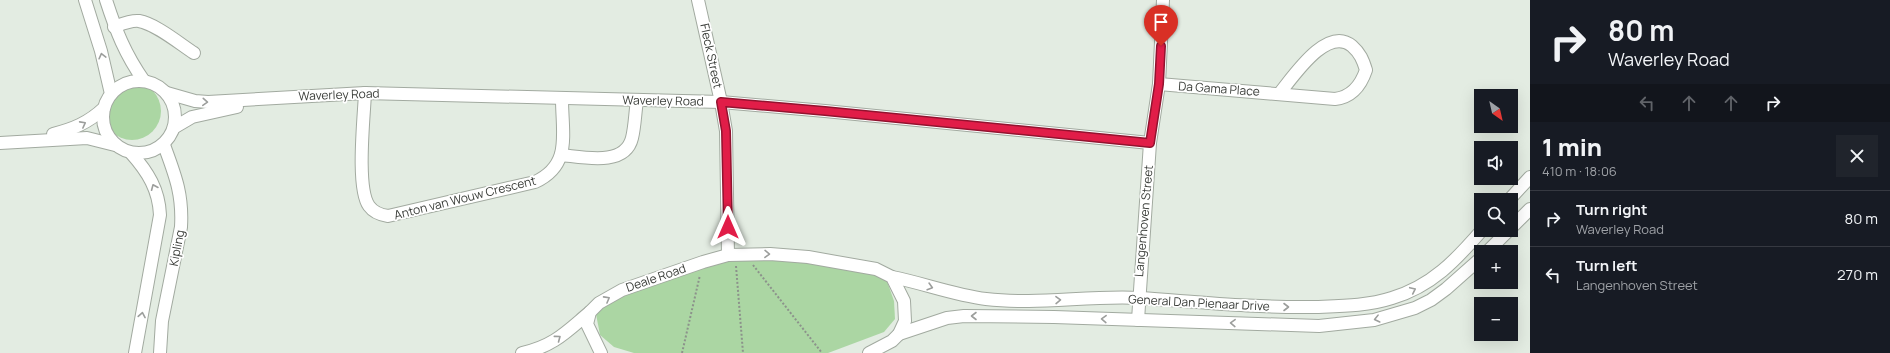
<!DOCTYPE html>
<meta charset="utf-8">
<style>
body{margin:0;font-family:Manrope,sans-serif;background:#20242c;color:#f1f3f6;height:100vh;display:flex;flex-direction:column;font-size:15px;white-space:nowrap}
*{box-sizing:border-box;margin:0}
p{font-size:13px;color:#9ea1a6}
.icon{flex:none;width:22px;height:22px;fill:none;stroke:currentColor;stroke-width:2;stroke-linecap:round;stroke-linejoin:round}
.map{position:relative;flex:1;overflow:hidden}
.panel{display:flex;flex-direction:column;background:#171b24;width:360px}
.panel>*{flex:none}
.top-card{background:#171b24;color:#f1f3f6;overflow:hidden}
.needle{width:26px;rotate:146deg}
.buttons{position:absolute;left:1474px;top:89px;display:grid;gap:8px}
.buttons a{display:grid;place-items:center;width:44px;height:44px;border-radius:0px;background:#171b24;box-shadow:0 4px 16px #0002;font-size:20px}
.pin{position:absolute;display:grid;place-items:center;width:34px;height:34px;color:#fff;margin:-41px -17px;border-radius:50% 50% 50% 0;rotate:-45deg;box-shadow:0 0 4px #0007}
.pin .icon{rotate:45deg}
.me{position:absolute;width:44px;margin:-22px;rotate:0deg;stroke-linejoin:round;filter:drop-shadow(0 0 3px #0008)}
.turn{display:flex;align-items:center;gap:14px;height:84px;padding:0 12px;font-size:18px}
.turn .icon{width:52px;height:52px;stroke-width:2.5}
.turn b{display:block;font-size:28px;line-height:34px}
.lanes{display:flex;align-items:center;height:38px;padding:0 12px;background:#0003;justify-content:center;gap:20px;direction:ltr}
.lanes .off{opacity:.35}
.round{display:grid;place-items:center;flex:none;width:42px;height:42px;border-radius:0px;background:#20242c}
.overview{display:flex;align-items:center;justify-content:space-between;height:68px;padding:0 12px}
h1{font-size:24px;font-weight:800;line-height:30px}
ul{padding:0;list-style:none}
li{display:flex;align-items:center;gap:12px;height:56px;padding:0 12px;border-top:1px solid #363941}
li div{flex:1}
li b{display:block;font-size:15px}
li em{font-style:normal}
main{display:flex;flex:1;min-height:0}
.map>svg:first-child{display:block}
.green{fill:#abd6a3}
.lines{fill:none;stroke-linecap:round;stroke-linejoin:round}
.minor-casing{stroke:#a2aaa0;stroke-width:14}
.path{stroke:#8c928b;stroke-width:2;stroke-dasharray:2 2;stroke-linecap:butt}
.minor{stroke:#fff;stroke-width:12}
.oneway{stroke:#9c9e9c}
.route-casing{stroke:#92132f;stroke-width:10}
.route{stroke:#e11d48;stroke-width:7}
.labels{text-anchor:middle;stroke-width:3.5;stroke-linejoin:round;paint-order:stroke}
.street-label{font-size:12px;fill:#393c38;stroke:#fff}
</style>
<main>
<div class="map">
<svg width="1530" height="353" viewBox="0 0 1530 353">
<rect width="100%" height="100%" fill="#e3ece2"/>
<g class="green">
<circle cx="132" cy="111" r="29"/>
<polygon points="751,256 869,270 887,281 894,301 895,319 884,332 828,353 634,353 614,347 600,335 596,314 610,297 698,265"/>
</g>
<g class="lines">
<defs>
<g id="minor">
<polyline points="85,0 101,51 111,94"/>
<path d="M106,0C116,31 125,54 144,81"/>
<polyline points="698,0 721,102 726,131 728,255"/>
<path d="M114,27C122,24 131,20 139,21C156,24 180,44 194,53"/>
<circle cx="139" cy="117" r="36"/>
<path d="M1159,84L1335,99C1352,97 1361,85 1366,70C1363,60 1360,53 1352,46C1327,25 1293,77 1279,94"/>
<polyline points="167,93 195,101 208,102 365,93 721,102 825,111 1150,143"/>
<path d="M365,93C364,117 356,188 369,206C374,213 381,215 388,216L535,182C572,165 562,134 562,99"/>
<polyline points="175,127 192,117 237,107"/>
<path d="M53,134C73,129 88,123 104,108"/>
<polyline points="0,143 87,138 115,145"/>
<path d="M131,153C148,172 159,190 160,215L135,353"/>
<path d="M561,155C583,157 625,167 632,138C635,126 635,113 637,101"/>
<polyline points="1509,200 1530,177"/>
<polyline points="1511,228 1530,209"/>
<polyline points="1487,252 1509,230"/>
<path d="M892,277C923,283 954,295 986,299C1037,305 1090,295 1141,298C1199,302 1257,308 1315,307C1342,306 1367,306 1392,298C1432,286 1456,260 1482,230"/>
<polyline points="1138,320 1150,143 1159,84 1163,0"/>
<polyline points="899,334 947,318 964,316 1054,317 1319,326 1374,320 1415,308 1431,300 1446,289 1481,258"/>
<path d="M160,353L162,321L181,227C183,194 175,175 164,145"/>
<path d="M522,353C554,346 566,332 590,312"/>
<polyline points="601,353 587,324 590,312 599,303 622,290 703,262 728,255 770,254 808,257 876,269 892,277 904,301 905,321 899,334 892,341 869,353"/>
</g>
</defs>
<use href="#minor" class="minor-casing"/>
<g class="path">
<polyline points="753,265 822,353"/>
<polyline points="736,266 743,353"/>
<polyline points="682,353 700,275"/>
</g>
<use href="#minor" class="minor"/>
</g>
<defs><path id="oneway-chevron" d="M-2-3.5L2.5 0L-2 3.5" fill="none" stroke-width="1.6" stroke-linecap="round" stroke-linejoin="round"/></defs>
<g class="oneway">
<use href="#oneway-chevron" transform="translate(102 56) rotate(-104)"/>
<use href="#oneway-chevron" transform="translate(205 102) rotate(4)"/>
<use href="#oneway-chevron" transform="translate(83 124) rotate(-28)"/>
<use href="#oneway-chevron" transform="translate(154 187) rotate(-113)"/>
<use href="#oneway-chevron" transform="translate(767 254) rotate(1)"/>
<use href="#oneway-chevron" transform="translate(930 287) rotate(16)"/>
<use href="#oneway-chevron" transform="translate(1413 290) rotate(-25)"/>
<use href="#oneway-chevron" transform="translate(607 299) rotate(-29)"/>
<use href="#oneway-chevron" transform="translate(1058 300) rotate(-1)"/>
<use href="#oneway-chevron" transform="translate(1286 307)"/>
<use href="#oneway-chevron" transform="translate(142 315) rotate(-80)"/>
<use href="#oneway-chevron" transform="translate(974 316) rotate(180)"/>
<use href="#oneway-chevron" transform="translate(1104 319) rotate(-178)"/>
<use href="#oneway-chevron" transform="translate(1377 319) rotate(166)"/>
<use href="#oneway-chevron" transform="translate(1233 323) rotate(-178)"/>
<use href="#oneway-chevron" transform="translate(558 338) rotate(-37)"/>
</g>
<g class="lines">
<defs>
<polyline id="route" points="728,227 726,131 721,102 825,111 1150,143 1159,84 1161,46"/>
</defs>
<use href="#route" class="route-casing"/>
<use href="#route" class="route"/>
</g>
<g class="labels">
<g class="street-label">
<text transform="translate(711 56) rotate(78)" y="4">Fleck Street</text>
<text transform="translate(1219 89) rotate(4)" y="4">Da Gama Place</text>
<text transform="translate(339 95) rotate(-2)" y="4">Waverley Road</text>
<text transform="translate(663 101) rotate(1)" y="4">Waverley Road</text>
<text transform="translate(465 198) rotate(-14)" y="4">Anton van Wouw Crescent</text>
<text transform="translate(1144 221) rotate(-85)" y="4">Langenhoven Street</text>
<text transform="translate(177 248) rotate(-79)" y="4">Kipling</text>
<text transform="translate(656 278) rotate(-19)" y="4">Deale Road</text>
<text transform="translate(1199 303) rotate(3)" y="4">General Dan Pienaar Drive</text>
</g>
</g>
</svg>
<div class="buttons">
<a><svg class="needle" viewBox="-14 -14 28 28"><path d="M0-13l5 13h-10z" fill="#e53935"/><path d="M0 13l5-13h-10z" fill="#9ea1a6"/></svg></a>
<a><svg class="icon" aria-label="sound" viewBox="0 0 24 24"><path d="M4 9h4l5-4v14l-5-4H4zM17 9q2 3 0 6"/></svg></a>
<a><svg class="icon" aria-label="search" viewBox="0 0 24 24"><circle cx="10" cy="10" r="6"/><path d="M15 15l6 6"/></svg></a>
<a>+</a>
<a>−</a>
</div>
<div class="pin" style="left:1161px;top:46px;background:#d93025"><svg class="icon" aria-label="arrive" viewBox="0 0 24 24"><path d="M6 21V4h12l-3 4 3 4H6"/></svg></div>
<svg class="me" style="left:728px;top:227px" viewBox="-20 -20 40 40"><path d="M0-17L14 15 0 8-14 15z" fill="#e11d48" stroke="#fff" stroke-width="4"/></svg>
</div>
<section class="panel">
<div class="top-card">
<div class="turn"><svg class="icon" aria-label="right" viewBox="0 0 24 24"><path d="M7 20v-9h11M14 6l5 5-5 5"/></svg><div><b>80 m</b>Waverley Road</div></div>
<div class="lanes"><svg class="icon off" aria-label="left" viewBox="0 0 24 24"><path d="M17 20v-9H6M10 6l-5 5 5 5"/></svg><svg class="icon off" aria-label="ahead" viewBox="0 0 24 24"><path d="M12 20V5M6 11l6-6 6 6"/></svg><svg class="icon off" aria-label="ahead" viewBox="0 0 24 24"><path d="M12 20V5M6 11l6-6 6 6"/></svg><svg class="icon" aria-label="right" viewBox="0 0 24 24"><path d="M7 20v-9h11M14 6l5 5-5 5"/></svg></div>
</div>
<div class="overview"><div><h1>1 min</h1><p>410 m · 18:06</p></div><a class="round"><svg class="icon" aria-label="close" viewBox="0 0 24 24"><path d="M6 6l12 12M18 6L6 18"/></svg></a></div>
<ul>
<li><svg class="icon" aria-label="right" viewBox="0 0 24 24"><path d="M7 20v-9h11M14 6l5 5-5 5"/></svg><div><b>Turn right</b><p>Waverley Road</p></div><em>80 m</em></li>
<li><svg class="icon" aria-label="left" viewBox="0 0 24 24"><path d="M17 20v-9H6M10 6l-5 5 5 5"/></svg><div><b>Turn left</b><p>Langenhoven Street</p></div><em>270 m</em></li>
</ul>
</section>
</main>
